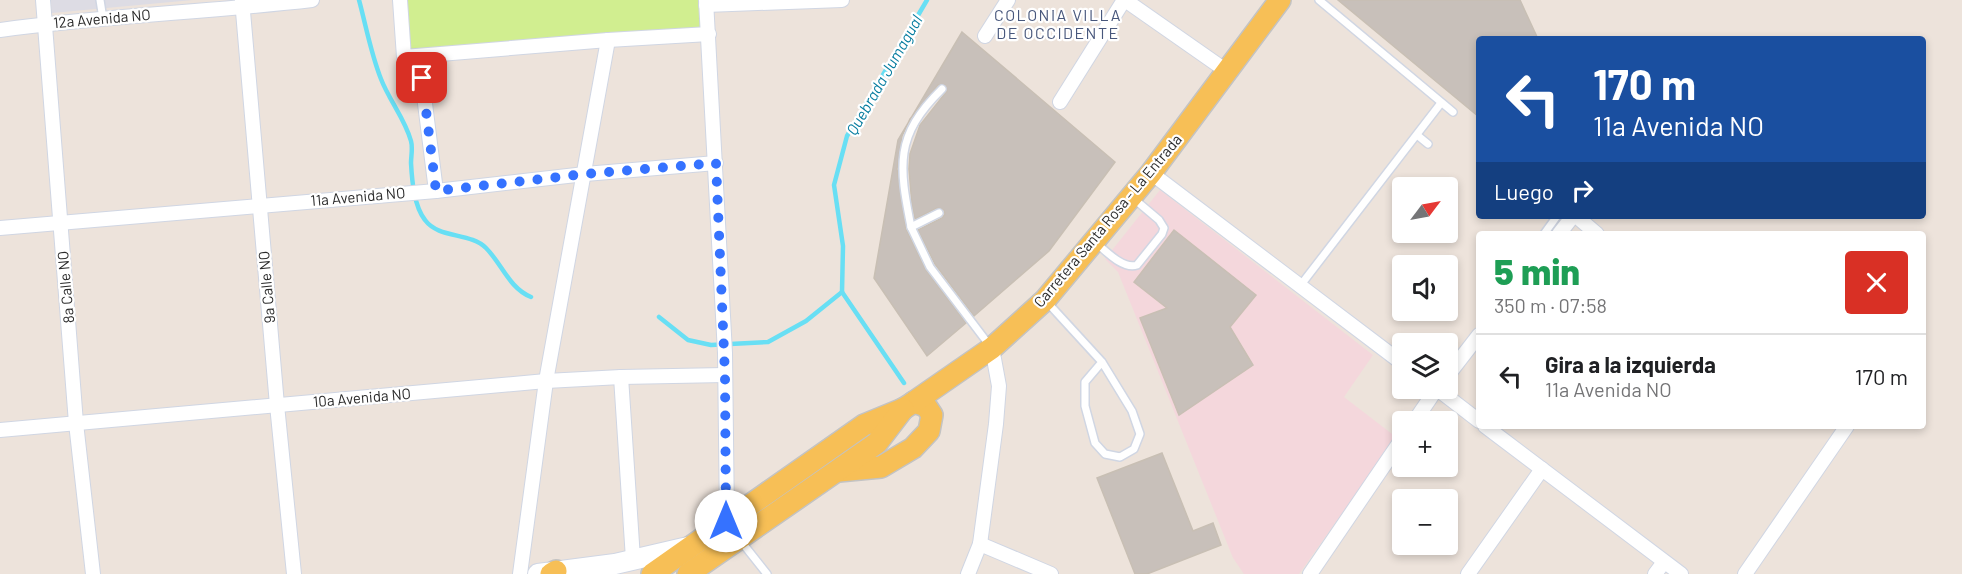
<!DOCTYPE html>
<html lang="es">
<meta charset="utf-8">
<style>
body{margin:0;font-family:Barlow,sans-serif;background:#f6f6f6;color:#202124;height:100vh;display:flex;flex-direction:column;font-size:22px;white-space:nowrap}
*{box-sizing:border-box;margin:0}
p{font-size:20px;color:#757577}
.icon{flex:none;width:33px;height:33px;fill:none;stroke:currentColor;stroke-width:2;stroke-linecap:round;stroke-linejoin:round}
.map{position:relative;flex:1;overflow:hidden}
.details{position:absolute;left:1476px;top:231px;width:450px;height:198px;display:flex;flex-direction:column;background:#fff;border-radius:6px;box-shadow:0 3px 9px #0003}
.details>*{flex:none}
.top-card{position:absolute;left:1476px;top:36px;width:450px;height:183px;border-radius:6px;box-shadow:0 3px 9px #0003;background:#1a4fa0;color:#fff;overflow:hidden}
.needle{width:39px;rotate:58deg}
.tools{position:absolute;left:1392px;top:177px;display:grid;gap:12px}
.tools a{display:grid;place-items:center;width:66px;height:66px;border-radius:6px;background:#fff;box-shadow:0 3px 9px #0003;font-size:30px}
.pin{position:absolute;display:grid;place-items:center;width:51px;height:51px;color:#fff;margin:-26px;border-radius:12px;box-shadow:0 3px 9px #0006}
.me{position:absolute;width:66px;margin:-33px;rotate:0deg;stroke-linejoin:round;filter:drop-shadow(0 0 4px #0008)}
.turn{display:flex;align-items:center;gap:21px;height:126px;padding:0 18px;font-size:27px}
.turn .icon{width:78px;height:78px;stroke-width:2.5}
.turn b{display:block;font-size:42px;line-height:51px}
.then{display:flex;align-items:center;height:57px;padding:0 18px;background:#0003;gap:12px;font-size:22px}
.round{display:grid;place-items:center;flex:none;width:63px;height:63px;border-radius:6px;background:#f6f6f6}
.head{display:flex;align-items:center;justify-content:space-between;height:102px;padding:0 18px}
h1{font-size:36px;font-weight:800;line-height:45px;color:#1e9e55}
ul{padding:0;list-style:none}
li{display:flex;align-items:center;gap:18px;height:84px;padding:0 18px;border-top:2px solid #e0e0e0}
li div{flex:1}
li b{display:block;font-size:22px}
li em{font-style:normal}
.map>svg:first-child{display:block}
.industrial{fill:#dddce4}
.medical{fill:#f4d7dc}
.pitch{fill:#d1ee90}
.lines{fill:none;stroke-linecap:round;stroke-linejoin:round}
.stream{stroke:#68dff4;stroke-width:4.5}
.building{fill:#c8c0ba;stroke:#c8bfb4;stroke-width:1.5}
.lane-casing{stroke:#d0d6e3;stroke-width:10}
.street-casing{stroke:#d0d6e3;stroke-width:16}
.secondary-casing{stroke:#d0d6e3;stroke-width:22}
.primary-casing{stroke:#c3c3c3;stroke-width:24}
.lane{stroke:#fff;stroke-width:7}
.street{stroke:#fff;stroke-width:14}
.secondary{stroke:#fff;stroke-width:20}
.primary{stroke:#f7bf56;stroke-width:21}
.route{stroke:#3572ff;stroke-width:10;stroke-dasharray:0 18}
.labels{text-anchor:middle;stroke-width:4.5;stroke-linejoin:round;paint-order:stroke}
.street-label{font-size:15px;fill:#2a2a2a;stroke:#fff}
.neighbourhood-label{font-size:16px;letter-spacing:1.5px;fill:#48577c;stroke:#fff}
.water-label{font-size:16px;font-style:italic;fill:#077da0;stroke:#fff}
</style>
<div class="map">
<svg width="1962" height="574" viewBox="0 0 1962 574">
<rect width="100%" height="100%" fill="#ede3db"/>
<polygon class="industrial" points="51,0 193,0 52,13"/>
<polygon class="medical" points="1160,190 1373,355 1344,397 1396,437 1299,574 1244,574 1233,558 1118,272 1105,259"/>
<polygon class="pitch" points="400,0 708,0 709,34 404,57"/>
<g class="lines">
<g class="stream">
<path d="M359,0C366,26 371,54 381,79C389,100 405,119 411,141C413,148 411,156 411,163C412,181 414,206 425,220C439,239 470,232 486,248C502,264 509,288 531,297"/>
<polyline points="659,317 688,340 711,345 768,342 806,321 842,292"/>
<polyline points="904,383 842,292 843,246 834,185 847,136 927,0"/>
</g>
</g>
<g class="building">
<polygon points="1338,0 1520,0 1538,39 1479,39 1479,117"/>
<polygon points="962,32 1115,162 1049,251 974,316 935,264 918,230 942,218 945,214 944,210 937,208 915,219 912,205 909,169 910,154 920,125 947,91 945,85 938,85 910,119 902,136 897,169 906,229 926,270 966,323 927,356 874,278 898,140"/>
<polygon points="1174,230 1256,295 1230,327 1253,365 1179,415 1140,318 1167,308 1134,282"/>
<polygon points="1162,453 1193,531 1213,523 1221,545 1147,574 1135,574 1097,478"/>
</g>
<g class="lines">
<defs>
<g id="lane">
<polyline points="100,0 103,19"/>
<polyline points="1319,0 1453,112"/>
<polyline points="1417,135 1428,144"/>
<polyline points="939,213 911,227 930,267 990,346"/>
<path d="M911,227C899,166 894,136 942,89"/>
<polyline points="1544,234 1557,216"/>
<path d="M1095,242C1106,251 1123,270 1137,265L1162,234L1164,228L1159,220L1133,198"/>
<polyline points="1300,286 1441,103"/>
<polyline points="1047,302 1102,362 1132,411 1140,434 1134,449 1120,457 1105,454 1095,443 1085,406 1085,382 1102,362"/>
<polyline points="740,540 767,574"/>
</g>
<g id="street">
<polyline points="43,0 76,423 93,574"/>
<polyline points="242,0 277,405 294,574"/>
<polyline points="400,0 404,57 608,40 709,34"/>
<polyline points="706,0 725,353 727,521"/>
<polyline points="1125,0 1228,72"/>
<polyline points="706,5 842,0"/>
<path d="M0,30C104,16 208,12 312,0"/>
<polyline points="985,36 1008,0"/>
<polyline points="419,56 436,191"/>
<polyline points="1060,102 1124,0"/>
<polyline points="1151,173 1402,363"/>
<polyline points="1576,216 1597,234"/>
<polyline points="0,228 436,191 585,174 716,163"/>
<polyline points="1559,234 1573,216"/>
<polyline points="1448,375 1479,335"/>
<polyline points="621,377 633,559"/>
<polyline points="1436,388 1479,421"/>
<polyline points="1414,422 1437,388"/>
<polyline points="1485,426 1681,574"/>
<polyline points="0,430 546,381 621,377 725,375"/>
<polyline points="980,544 1051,574"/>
<polyline points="520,574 546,381 608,40"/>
<polyline points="968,574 980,544 996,424 999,386 992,348"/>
<polyline points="1310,574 1402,439"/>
<polyline points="1468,574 1542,469"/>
<polyline points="1655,574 1664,562"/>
<polyline points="1745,574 1847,426"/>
</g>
<polyline id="secondary" points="538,574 615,564 688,547"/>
<g id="primary">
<polyline points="839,471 881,467 913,448 929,431 932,415 926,406 914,402"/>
<polyline points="551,574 556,571"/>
<polyline points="652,574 864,425 903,409 914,402 992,348 1045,300 1151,173 1280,0"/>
<polyline points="688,574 877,443 903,409"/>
</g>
</defs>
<use href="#lane" class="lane-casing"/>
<use href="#street" class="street-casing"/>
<use href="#secondary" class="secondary-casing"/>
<use href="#primary" class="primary-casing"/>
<use href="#lane" class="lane"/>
<use href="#street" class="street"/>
<use href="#secondary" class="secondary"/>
<use href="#primary" class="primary"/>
</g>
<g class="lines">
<polyline class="route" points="422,78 436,191 585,174 716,163 725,375 726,521"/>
</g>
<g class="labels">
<g class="street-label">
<text transform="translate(102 19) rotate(-5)" y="5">12a Avenida NO</text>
<text transform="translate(358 197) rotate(-5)" y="5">11a Avenida NO</text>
<text transform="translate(1108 221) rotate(-50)" y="5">Carretera Santa Rosa - La Entrada</text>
<text transform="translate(66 287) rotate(-95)" y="5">8a Calle NO</text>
<text transform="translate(267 287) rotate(-95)" y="5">9a Calle NO</text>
<text transform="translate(362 398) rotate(-5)" y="5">10a Avenida NO</text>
</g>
<g class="neighbourhood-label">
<text x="1058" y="21">COLONIA VILLA<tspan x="1058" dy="18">DE OCCIDENTE</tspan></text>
</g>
<g class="water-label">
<text transform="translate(884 75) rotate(-60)" y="6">Quebrada Jumagual</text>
</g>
</g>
</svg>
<div class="tools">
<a><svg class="needle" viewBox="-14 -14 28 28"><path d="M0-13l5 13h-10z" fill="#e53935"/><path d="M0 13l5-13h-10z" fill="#757577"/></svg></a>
<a><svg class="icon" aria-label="sound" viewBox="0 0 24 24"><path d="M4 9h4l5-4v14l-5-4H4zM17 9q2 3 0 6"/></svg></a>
<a><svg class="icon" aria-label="layers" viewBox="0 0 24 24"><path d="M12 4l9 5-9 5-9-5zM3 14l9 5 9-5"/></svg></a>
<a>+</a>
<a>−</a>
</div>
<div class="pin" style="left:422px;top:78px;background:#d93025"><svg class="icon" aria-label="arrive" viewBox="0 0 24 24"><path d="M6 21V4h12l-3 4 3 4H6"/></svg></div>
<svg class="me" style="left:726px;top:521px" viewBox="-20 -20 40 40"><circle r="19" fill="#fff"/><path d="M0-13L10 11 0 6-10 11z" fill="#3572ff"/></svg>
<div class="top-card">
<div class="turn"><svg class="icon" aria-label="left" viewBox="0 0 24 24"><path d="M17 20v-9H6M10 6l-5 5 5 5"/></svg><div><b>170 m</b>11a Avenida NO</div></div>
<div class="then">Luego<svg class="icon" aria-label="right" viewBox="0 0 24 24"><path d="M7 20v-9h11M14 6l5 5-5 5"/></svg></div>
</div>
<section class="details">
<div class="head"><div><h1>5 min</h1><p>350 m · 07:58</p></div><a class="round" style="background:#d93025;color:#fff"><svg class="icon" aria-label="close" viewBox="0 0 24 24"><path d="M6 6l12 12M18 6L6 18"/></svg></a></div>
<ul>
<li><svg class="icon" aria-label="left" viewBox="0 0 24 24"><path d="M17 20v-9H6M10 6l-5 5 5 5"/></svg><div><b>Gira a la izquierda</b><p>11a Avenida NO</p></div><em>170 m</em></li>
</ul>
</section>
</div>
